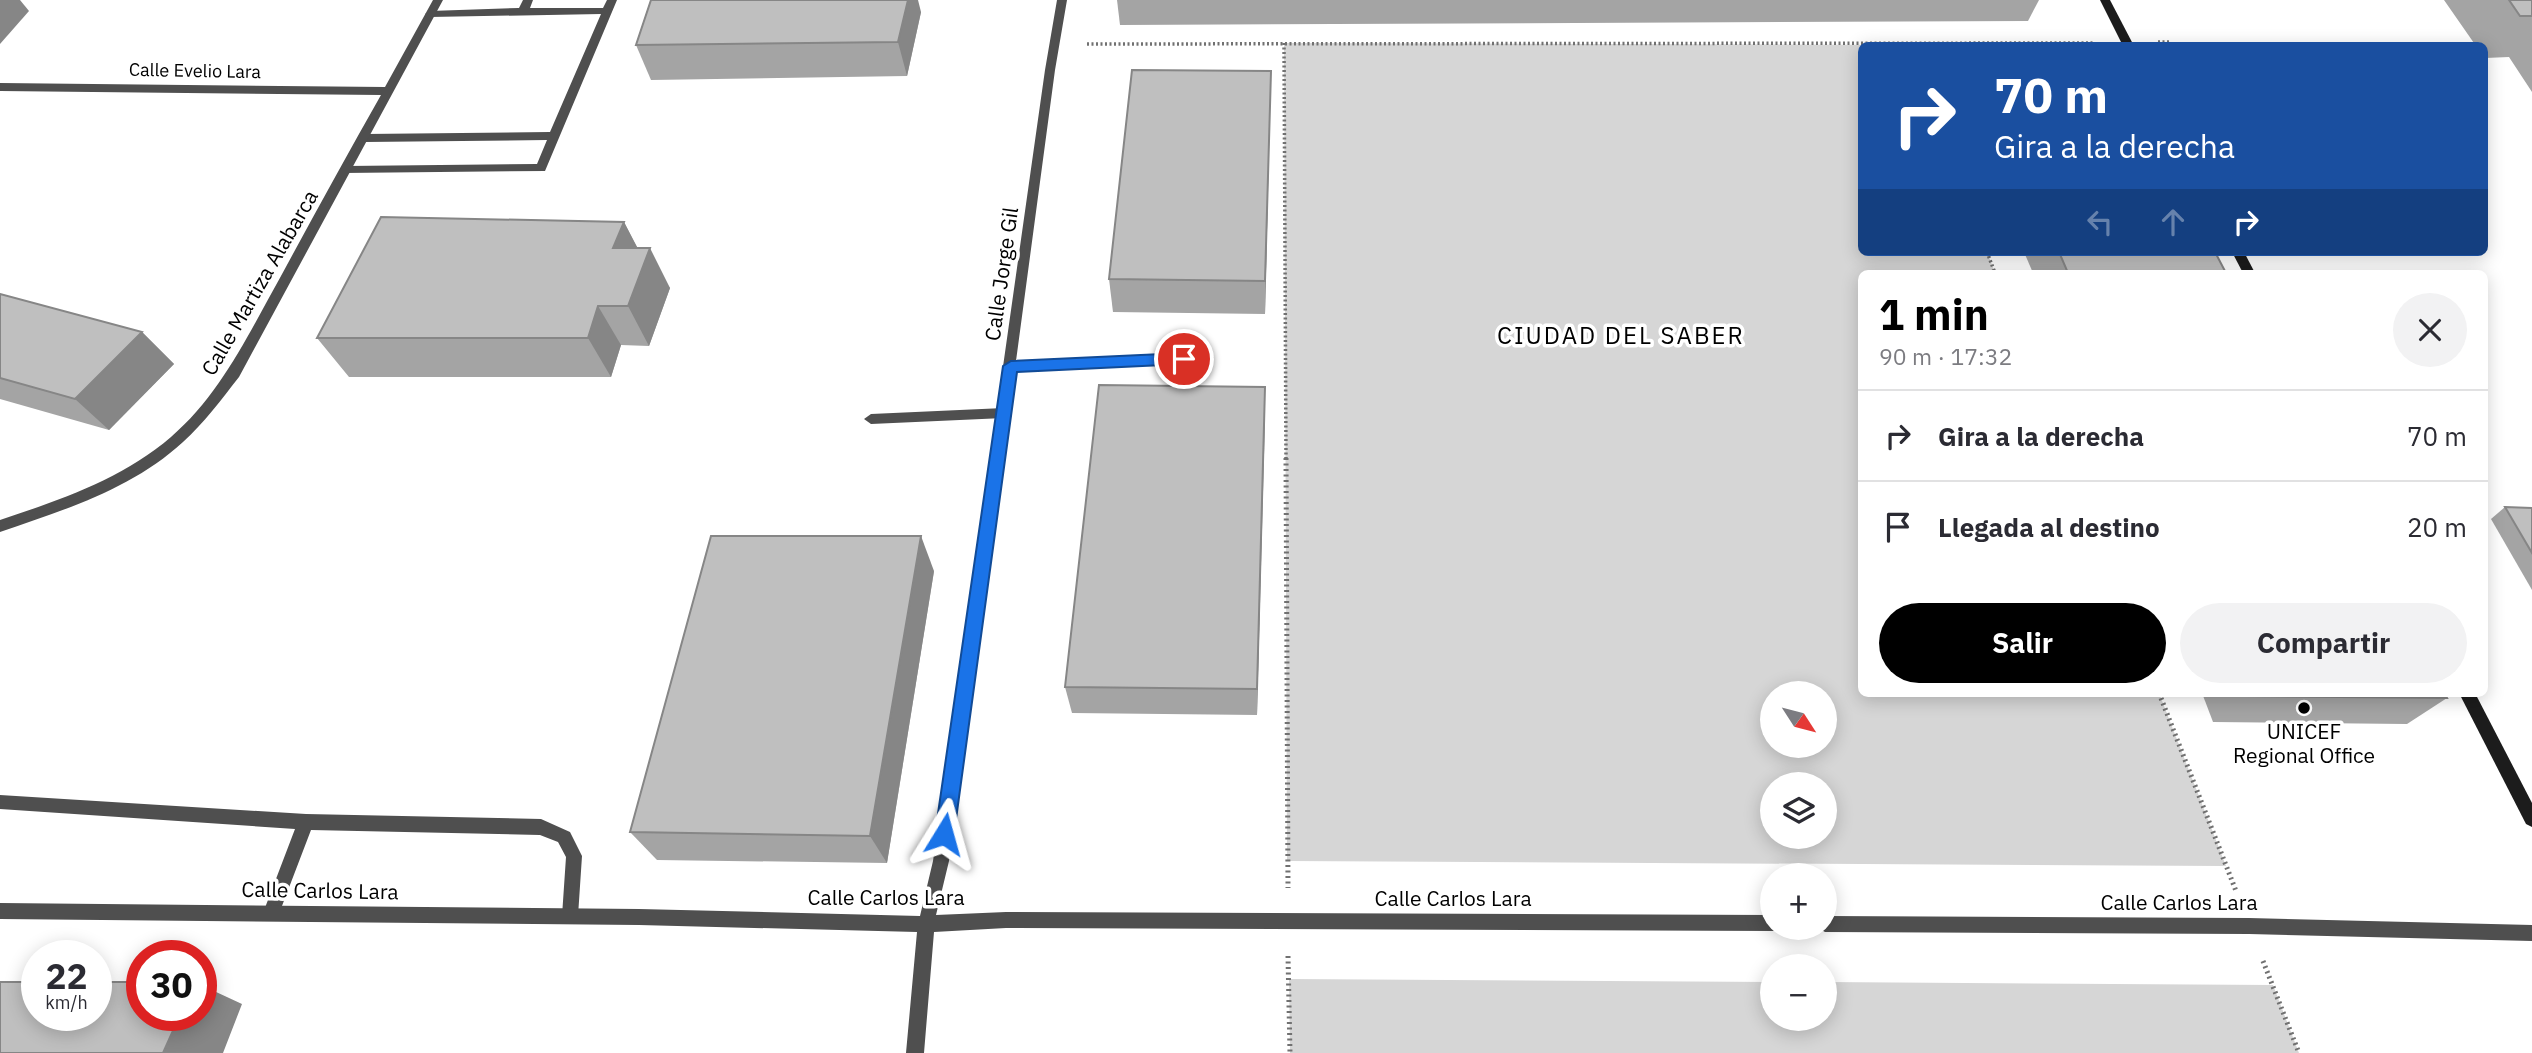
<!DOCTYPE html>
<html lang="es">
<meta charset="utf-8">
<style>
body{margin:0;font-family:"IBM Plex Sans",sans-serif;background:#f2f2f3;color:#2b2b33;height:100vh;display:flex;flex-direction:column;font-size:26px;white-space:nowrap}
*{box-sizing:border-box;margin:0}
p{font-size:23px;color:#7c7c81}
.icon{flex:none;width:38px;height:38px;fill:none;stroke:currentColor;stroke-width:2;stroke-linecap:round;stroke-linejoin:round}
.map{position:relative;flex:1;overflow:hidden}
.side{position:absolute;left:1858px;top:270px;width:630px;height:427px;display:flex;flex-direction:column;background:#fff;border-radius:10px;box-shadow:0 4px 18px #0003}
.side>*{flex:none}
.hud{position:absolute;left:1858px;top:42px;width:630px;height:214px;border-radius:10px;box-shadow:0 4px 18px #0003;background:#1a4fa0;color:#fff;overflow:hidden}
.needle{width:46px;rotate:126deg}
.fabs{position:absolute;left:1760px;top:681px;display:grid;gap:14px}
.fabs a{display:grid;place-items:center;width:77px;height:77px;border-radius:50%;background:#fff;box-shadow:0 4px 18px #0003;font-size:35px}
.speed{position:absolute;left:21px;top:940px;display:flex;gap:14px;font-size:35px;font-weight:700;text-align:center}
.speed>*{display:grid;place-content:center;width:91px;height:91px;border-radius:50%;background:#fff;box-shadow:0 4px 18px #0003;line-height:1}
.speed small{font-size:18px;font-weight:400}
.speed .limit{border:10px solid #d22;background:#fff;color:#111}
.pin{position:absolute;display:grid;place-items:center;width:60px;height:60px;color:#fff;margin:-30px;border:4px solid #fff;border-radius:50%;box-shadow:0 2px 7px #0007}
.me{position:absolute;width:77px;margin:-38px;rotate:8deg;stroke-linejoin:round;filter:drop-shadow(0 0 5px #0008)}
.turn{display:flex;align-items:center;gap:24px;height:147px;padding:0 21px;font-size:32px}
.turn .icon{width:91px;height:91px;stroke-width:2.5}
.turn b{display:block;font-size:49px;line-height:60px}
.lanes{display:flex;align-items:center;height:66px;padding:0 21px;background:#0003;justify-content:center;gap:35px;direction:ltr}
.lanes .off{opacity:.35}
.round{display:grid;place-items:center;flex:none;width:74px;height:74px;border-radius:37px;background:#f2f2f3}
.head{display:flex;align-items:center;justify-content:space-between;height:119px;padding:0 21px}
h1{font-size:42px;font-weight:700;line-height:52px;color:#000}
.button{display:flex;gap:14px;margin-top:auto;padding:14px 21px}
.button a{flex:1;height:80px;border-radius:42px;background:#000;color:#fff;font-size:28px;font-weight:700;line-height:80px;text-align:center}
.button a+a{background:#f2f2f3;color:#2b2b33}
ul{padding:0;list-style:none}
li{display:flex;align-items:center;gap:21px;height:91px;padding:0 21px;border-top:2px solid #e1e1e2}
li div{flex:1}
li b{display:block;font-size:26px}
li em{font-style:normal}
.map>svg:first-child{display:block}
.green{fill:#d6d6d6;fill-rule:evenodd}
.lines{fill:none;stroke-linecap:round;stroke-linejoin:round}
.path-far1{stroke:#717171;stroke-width:3.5;stroke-dasharray:2 2.5;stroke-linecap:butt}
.path{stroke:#717171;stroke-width:5;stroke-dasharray:2 3.5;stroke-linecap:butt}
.lane{fill:#4f4f4f;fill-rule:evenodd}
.street{fill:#4f4f4f;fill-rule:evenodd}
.secondary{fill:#1c1c1c;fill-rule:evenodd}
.wall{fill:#a4a4a4}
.shaded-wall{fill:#868686}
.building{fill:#bfbfbf;stroke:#868686;stroke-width:2}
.route{fill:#1a73e8;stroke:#114b97;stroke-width:2}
.poi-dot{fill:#000;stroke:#fff;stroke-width:2.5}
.labels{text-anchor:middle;stroke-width:7;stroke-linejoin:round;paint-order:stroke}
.far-street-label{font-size:18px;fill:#000;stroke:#fff}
.street-label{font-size:21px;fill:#000;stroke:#fff}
.poi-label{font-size:21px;fill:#000;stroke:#fff}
.quarter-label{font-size:24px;letter-spacing:2px;fill:#000;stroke:#fff}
</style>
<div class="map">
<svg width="2532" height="1053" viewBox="0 0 2532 1053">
<rect width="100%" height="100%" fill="#fff"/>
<g class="green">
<path d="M1284,43L1906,45L1862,46V252H1987L1995,273H1862V693H2159L2226,866L1287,861ZM1773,693H1825V746H1773ZM1773,784H1825V836H1773Z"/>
<polygon points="1289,979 1773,982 1773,1018 1825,1018 1825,982 2273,985 2299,1053 1290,1053"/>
</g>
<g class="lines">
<g class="path-far1">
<polyline points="2158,42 2170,42"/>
<polyline points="1284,43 1286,460"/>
<polyline points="1087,44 2093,43"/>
<polyline points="1987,252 1995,273"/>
</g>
<g class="path">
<polyline points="1286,458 1288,888"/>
<polyline points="2159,693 2236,891"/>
<polyline points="1288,956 1290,1053"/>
<polyline points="2263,961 2299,1053"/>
</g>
<g class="lane">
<polygon points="523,0 533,0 530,8 603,8 607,0 617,0 545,171 343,173 341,170 347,166 537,164 547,140 365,142 359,138 365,134 550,132 601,14 430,17 425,14 430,11 519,8"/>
<polygon points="1208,353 1214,358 1208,363 1011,371 1005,366 1011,361"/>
<polygon points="1004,408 1011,413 1004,418 871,424 864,419 871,414"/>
<polygon points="0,795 306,814 541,819 570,832 582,856 578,916 576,922 570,924 564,922 562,916 566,857 558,842 540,835 311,830 277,919 271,921 265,919 263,913 295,829 0,809"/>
</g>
<g class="street">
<path d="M433,0H443L239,377C221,400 204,423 183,442C132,489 64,510 0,532V520C60,500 122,479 171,437C221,394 249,333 281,276C314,215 347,155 381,95L0,91V83L385,87Z"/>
<polygon points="1057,0 1067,0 1055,70 949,861 936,915 1006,912 1773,915 1773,928 1779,929 1773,931 1006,928 934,932 924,1053 906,1053 917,932 639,925 0,919 0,903 639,909 920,916 933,861 1045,70"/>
<polygon points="1825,916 2249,918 2532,925 2532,941 2249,934 1825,932 1818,928 1825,928"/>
</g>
<g class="secondary">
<polygon points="2100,0 2110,0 2134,46 2123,46"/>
<polygon points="2232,252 2244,252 2255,273 2243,273"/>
<polygon points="2459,693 2475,693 2532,803 2532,827 2526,824"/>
</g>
</g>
<g class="wall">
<polygon points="1117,0 2039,0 2028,21 1120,25"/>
<polygon points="2444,0 2532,0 2532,92 2509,57 2485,58 2485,46 2476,46"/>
<polygon points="921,12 907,76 651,80 636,45"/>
<polygon points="1271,71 1265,314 1113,312 1109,279"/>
<polygon points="624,222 637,248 670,288 649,346 621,345 611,377 349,377 317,338"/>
<polygon points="2024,252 2215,252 2226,273 2033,273"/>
<polygon points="0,294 142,332 174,364 109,430 0,399"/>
<polygon points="1265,387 1257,715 1072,713 1065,687"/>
<polygon points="2505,507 2532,508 2532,590 2491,519"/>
<polygon points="934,571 887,863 657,860 630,832"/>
<polygon points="2202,693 2444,693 2447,698 2407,724 2213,722"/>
</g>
<g class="shaded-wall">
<polygon points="0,0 20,0 29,11 0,44"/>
<polygon points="908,0 918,0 921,12 907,76 898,42"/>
<polygon points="1271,71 1270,105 1265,314 1265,281"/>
<polygon points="624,222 645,262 650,248 670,288 649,346 628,306 613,248"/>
<polygon points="598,306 621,345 611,377 588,338"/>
<polygon points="142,332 174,364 109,430 75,399"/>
<polygon points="1265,387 1265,418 1257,715 1257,689"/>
<polygon points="921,536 934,571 887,863 870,836"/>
<polygon points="201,985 242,1004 223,1053 163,1053 180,1015 201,1015"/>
</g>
<g class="building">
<polygon points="651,0 908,0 898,42 636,45"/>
<polygon points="2509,0 2532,0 2532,16 2520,16"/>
<polygon points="1132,70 1271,71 1265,281 1109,279"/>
<polygon points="381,217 624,222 613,248 650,248 628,306 598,306 588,338 317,338"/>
<polygon points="2059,252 2215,252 2226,273 2068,273"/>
<polygon points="0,294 142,332 75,399 0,378"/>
<polygon points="1099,385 1265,387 1257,689 1065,687"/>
<polygon points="2505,507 2532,508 2532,553"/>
<polygon points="711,536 921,536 870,836 630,832"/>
<polygon points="2245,693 2444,693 2447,698 2246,696"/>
<polygon points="0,982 37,982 37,1015 96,1015 96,982 142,982 142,1015 180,1015 163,1053 0,1053"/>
</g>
<polygon class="route" points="1184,353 1191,359 1184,364 1017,372 954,834 951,840 944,843 938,840 935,834 1003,366 1011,361"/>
<circle class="poi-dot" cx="2304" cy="708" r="7"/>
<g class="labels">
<g class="far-street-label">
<text transform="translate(195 71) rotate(1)" y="6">Calle Evelio Lara</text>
</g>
<g class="street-label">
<text transform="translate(1002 274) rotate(-82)" y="7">Calle Jorge Gil</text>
<text transform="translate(260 283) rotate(-60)" y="7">Calle Martiza Alabarca</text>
<text transform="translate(320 891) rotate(1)" y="7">Calle Carlos Lara</text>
<text x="886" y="905">Calle Carlos Lara</text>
<text x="1453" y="906">Calle Carlos Lara</text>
<text x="2179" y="910">Calle Carlos Lara</text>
</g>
<g class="poi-label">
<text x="2304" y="739">UNICEF<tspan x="2304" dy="24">Regional Office</tspan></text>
</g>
<g class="quarter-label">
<text x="1621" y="344">CIUDAD DEL SABER</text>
</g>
</g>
</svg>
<div class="fabs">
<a><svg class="needle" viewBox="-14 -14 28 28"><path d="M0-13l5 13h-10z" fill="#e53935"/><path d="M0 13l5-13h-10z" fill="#7c7c81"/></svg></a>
<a><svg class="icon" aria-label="layers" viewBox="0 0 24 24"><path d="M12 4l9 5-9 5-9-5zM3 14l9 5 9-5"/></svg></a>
<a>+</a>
<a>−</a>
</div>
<div class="speed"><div>22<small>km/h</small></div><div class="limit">30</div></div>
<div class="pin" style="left:1184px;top:359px;background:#d93025"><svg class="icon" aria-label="arrive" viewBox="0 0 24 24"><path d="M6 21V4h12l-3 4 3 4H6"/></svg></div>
<svg class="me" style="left:944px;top:834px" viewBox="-20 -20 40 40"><path d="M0-17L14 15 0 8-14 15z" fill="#1a73e8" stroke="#fff" stroke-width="4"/></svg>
<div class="hud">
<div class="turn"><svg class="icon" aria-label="right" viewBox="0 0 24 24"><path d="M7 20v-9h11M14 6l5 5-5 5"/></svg><div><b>70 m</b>Gira a la derecha</div></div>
<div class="lanes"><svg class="icon off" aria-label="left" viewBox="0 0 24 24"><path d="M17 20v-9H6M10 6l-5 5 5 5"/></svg><svg class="icon off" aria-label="ahead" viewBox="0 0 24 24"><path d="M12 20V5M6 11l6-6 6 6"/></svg><svg class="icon" aria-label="right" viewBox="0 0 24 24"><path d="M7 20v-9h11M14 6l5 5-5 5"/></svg></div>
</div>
<section class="side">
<div class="head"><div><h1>1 min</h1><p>90 m · 17:32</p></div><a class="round"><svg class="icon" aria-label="close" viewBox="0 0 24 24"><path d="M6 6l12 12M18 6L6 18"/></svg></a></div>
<ul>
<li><svg class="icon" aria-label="right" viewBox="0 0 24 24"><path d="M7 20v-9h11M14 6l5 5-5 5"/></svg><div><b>Gira a la derecha</b></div><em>70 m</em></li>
<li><svg class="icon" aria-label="arrive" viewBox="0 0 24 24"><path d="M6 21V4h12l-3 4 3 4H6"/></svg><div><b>Llegada al destino</b></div><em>20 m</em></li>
</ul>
<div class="button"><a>Salir</a><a>Compartir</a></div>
</section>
</div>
